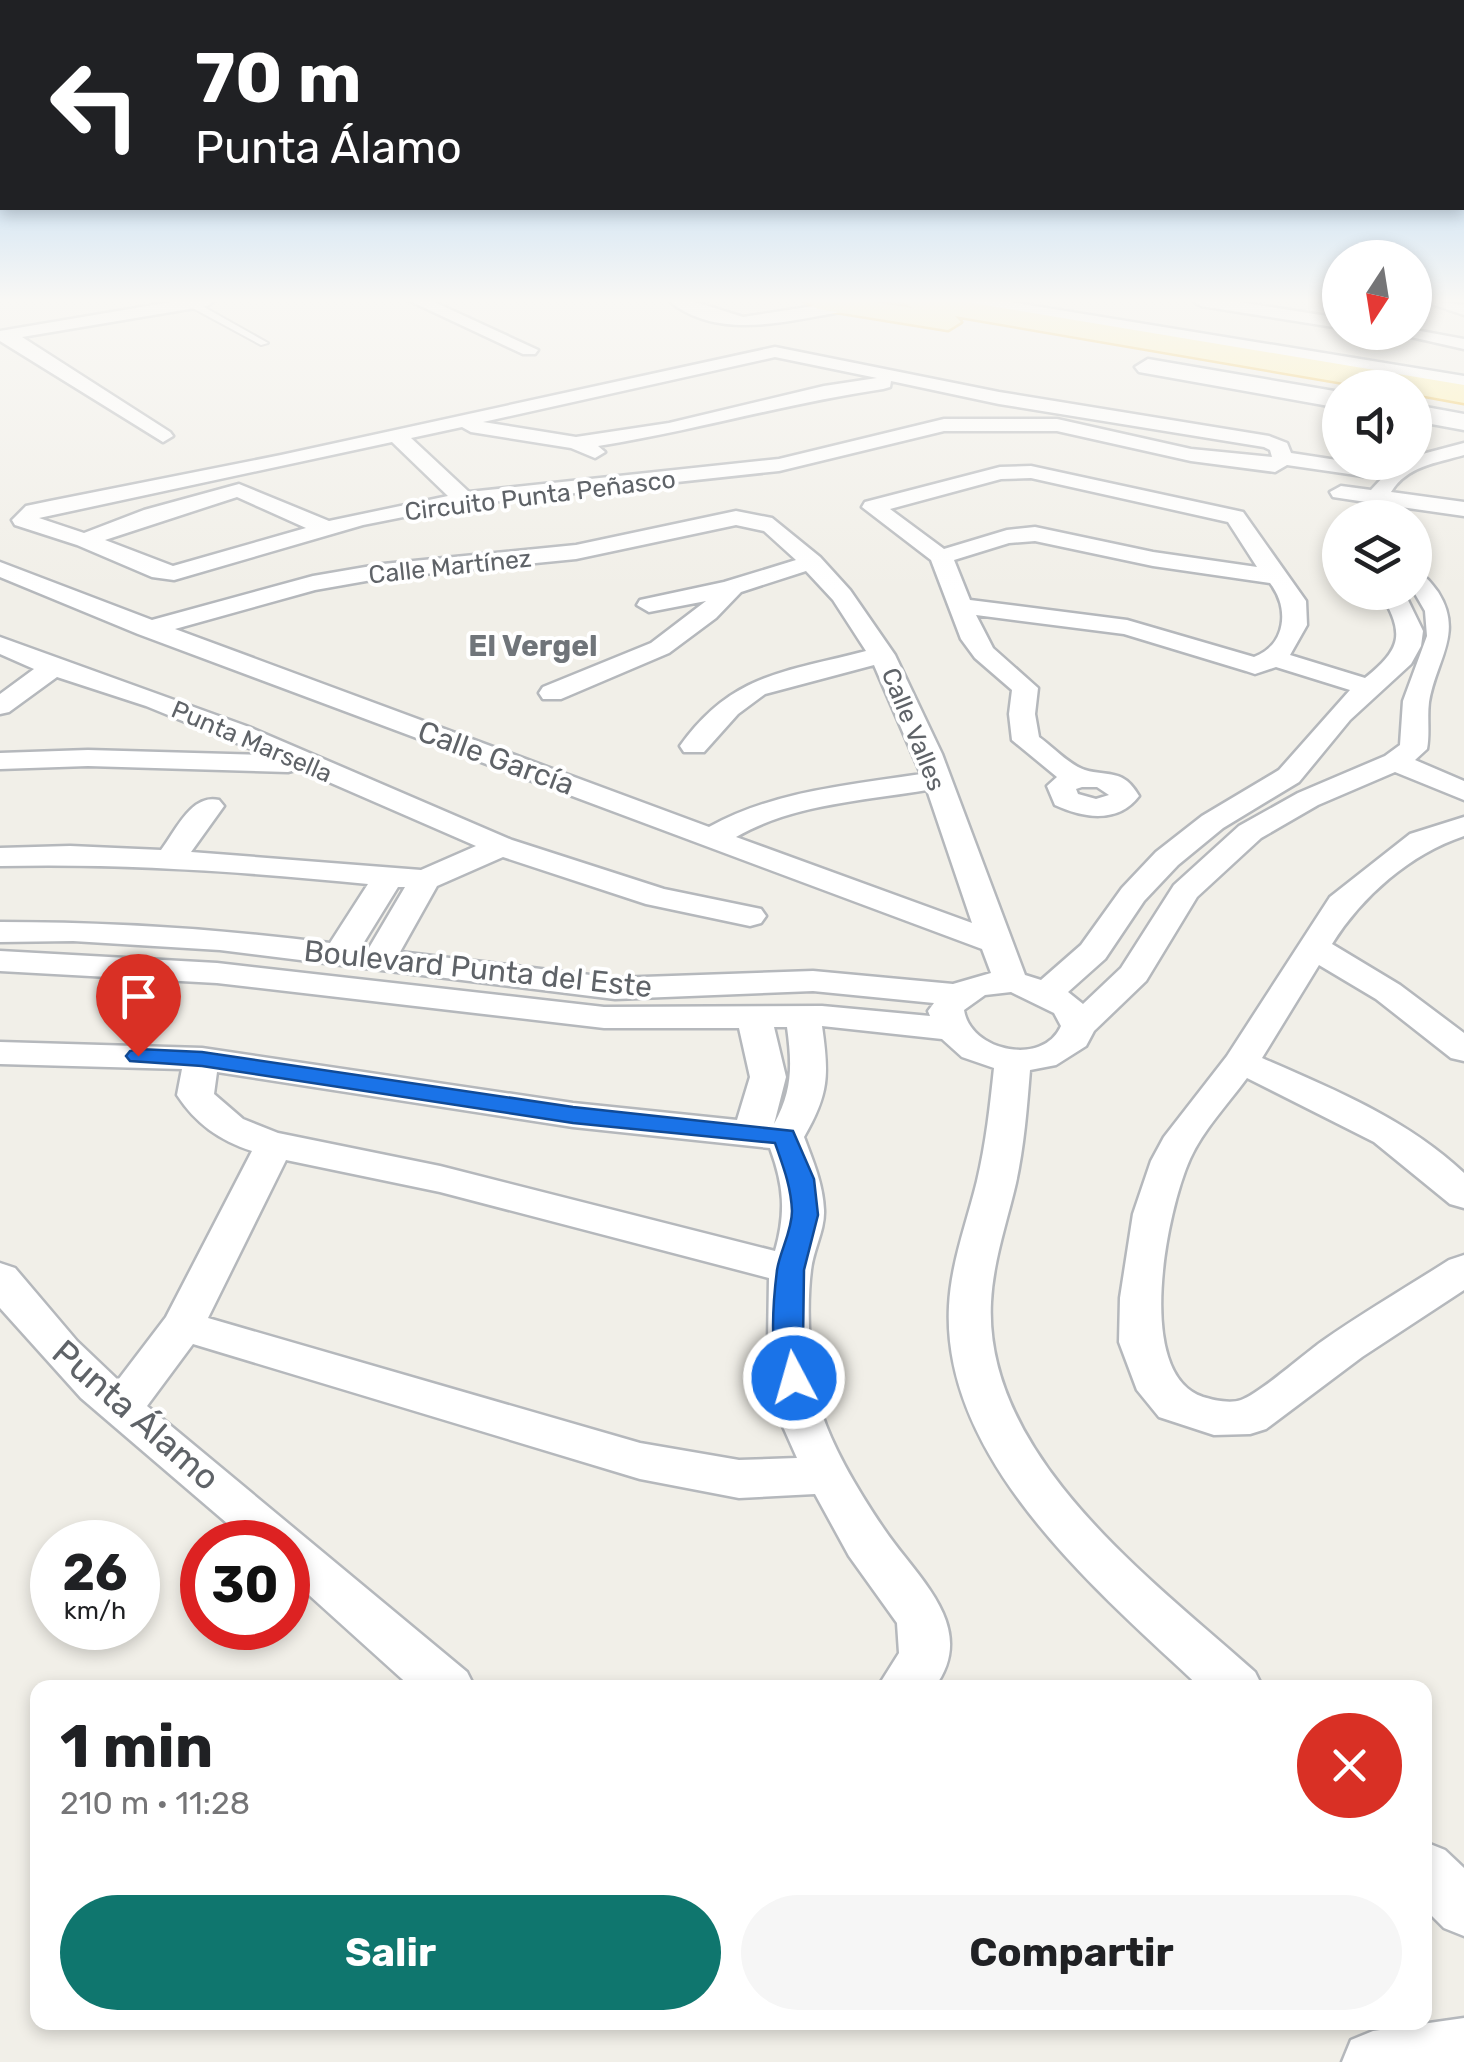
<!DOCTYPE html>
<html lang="es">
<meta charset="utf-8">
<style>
body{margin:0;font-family:Rubik,sans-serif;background:#f6f6f6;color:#202124;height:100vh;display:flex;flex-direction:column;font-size:38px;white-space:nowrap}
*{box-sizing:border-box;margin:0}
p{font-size:32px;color:#757577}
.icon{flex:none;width:55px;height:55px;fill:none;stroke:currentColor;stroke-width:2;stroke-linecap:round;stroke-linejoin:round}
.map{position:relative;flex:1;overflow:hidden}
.details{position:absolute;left:30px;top:1680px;width:1402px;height:350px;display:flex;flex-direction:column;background:#fff;border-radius:20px;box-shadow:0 5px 15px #0003}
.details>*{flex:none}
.top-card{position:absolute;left:0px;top:0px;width:1465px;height:210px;box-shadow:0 5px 15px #0003;background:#202124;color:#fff;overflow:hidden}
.needle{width:65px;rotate:192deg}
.controls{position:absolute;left:1322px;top:240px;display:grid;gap:20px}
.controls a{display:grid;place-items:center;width:110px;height:110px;border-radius:50%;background:#fff;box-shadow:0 5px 15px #0003;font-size:50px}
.speed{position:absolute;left:30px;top:1520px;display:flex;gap:20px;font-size:50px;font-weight:700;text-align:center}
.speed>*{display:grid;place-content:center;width:130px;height:130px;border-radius:50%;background:#fff;box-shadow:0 5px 15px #0003;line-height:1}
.speed small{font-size:25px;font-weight:400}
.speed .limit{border:15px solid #d22;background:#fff;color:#111}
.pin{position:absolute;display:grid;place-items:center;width:85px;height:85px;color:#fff;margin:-102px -42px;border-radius:50% 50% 50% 0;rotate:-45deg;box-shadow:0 0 10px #0007}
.pin .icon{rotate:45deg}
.me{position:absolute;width:110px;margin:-55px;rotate:354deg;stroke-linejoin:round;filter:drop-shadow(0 0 8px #0008)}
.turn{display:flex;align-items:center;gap:35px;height:210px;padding:0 30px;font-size:45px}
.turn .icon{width:130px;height:130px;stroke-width:2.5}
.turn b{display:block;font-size:70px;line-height:85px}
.round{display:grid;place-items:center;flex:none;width:105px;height:105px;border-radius:52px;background:#f6f6f6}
.overview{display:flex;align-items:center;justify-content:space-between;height:170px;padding:0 30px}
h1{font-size:60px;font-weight:700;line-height:75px}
.button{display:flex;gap:20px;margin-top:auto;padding:20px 30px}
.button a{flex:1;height:115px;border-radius:60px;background:#0f766e;color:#fff;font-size:40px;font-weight:700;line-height:115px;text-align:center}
.button a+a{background:#f6f6f6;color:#202124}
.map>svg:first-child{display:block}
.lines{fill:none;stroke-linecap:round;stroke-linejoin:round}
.lane-casing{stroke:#b5b8bc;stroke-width:4}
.street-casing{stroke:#b5b8bc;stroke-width:5}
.secondary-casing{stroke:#b6babf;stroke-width:5}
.primary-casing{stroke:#f2c960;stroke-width:5}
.lane{fill:#fff;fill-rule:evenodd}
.street{fill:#fff;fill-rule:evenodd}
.secondary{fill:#fff;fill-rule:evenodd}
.primary{fill:#fff2af;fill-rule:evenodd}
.route{fill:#1a73e8;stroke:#114b97;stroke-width:2.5}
.labels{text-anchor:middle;stroke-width:8;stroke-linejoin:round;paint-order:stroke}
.far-street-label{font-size:25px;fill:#5f6368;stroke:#fff}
.far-quarter-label{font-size:30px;font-weight:bold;fill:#70757a;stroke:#fff}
.street-label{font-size:30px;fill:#5f6368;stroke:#fff}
.near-street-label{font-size:35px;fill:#5f6368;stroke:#fff}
</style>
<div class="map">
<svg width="1464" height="2062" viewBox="0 0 1464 2062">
<rect width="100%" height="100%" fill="#f1efe8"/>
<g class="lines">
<defs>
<polygon id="lane" points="189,302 195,302 268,343 261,345 189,306"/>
<g id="street">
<polygon points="177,301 215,301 207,306 22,337 170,432 173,436 163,442 0,341 0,331"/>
<polygon points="410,301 432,301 538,350 535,354 523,354"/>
<path d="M669,301H692L743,317L847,301L855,306L847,311C789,320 720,342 669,301Z"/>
<polygon points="1193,301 1233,301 1340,318 1340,328 1201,306"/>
<polygon points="1429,301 1464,305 1464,315 1431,304"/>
<polygon points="1415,330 1464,339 1464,349 1389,332"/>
<path d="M775,347L999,392L1269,436L1287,443L1291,453L1363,464L1373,470L1363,476L1287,465L1275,472L1191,461L1057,431H944L779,471L464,505L363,525L174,580L152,577L77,545L15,525L12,520L26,506L50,501L281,455ZM775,357L877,378L824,386L669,423L576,437L483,422ZM891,381L999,404L1264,447L1270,450L1272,457L1191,449L1057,419H944L779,459L469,492L411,438L462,427L471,432L571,448L595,458L605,452L598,446C694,431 787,403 883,389L890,387ZM392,442L448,496L329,521L239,484L144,510L84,533L39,518ZM237,497L306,528L173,566L105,540Z"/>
<path d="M1464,443V455C1436,463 1407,466 1391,492L1464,502V516L1387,505V518H1365L1366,502L1333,497L1330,492L1341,486L1371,490L1397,462H1415V456Z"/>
<path d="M1031,466L1243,512L1306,601L1307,625L1290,655L1365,678C1402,648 1405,634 1380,592H1404L1423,631L1421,646L1411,664L1350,720L1299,782L1223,828L1178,865L1144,901L1105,959L1068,992L1083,1004L1121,968L1174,885L1239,826L1298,793L1385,756L1400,745L1403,701L1427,636L1425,611L1414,592L1415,572C1426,575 1431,583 1438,592C1464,633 1436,660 1429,702C1427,718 1430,733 1427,749L1415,760L1464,781V800L1395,772L1318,805L1261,838L1197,897L1146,981L1094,1031L1086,1046L1056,1065L1030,1070C1027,1108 1024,1146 1016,1183C1007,1222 993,1261 991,1302C983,1456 1152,1580 1255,1672L1263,1688H1201C1099,1592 941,1461 949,1306C951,1263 967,1222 977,1181C986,1143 990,1106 994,1068L962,1057L942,1039L822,1026C829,1075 829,1094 804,1137C813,1161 823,1184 824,1210C825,1230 813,1250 811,1270C806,1309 809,1376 822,1414C835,1453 861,1495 884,1529C916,1577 980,1627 934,1688H877L899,1653L897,1623L849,1556L815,1494L739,1498L640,1479L193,1344L147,1406L467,1672L475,1688H412L288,1576V1542H249L81,1398L0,1308V1263L15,1268L77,1341L118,1380L166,1317L252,1151C219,1140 196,1124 177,1095L182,1069L0,1064V1042L202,1048L573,1103L737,1120L750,1077L739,1028H604L217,983L0,971V951L217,963L604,1007L822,1006L930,1016L928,1011L934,1003L813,991L615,999L220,950L73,941L0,942V922C111,922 220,929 330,943L368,884C246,872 123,863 0,866V848L70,846L161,850C176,830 192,793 219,800L224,806L191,852L421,870L476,846L299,769L288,772L88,766L0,769V753L88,750L266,755L146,706L57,677L9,712L0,714V694L34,669L0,654V637L249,727L512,840L664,889L761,909L766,916L761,923L750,926L646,904L503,857L437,886L400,952L615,978L813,971L953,984L991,973L982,949L138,634L0,577V562L152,620L313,576L383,564L576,545L736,511L772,518L820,557L850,590L895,655L942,754L1025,975L1041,980L1081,945L1122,888L1156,852L1202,816L1279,770L1350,690L1276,667L1255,674L1246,671L1124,634L976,615L993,648L1038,688L1035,714L1039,737C1052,746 1069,765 1085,770C1108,777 1123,768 1139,796C1118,824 1083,818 1055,805L1047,786L1057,777L1012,740L1009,714L1012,690L975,658L961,639L931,560L862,507L865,502L1000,467ZM1031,478L1228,522L1257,567L1153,552L1035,527L1007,530L944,549L890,509L1001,479ZM736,525L764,531L796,560L724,582L640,600L637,605L649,612L706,601L651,643L543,687L539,693L543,699H561L669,653L716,618L741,592L806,571L833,600L866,651C786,672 732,673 680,746L684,752H704L738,714L765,694L874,665L921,774C849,785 774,791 709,827L175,629L315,590L383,578L576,559ZM1035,541L1153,566L1270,583C1290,608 1286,645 1254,657L1127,620L970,600L954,560L1009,543ZM1082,787H1097L1109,795L1096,799L1078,794L1076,789ZM927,790L972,923L736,837C793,804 862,801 927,790ZM398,887H405L369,948L361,947ZM1011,992L1054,1013L1061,1026C1043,1067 970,1051 964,1010L985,995ZM774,1027H787C792,1064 793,1090 774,1124L786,1077ZM217,1072L573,1127L770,1148C784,1186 786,1212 775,1251L440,1166L278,1133L243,1119L214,1094ZM286,1160L440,1192L769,1278L768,1343L777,1413L797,1458L739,1460L640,1443L208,1318Z"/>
<path d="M1464,817V836C1410,854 1362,896 1332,944L1400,985L1464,1033V1061L1451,1058L1376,999L1319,965L1262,1058C1333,1089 1407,1119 1464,1173V1208L1450,1204L1374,1142L1247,1078C1228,1104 1203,1130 1190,1159C1167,1210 1133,1374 1203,1397C1213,1400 1230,1404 1241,1400C1259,1394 1303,1355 1321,1342C1362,1313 1407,1287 1449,1260L1464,1255V1290L1362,1357L1266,1429L1250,1434L1214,1435L1159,1417L1137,1390L1119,1342L1120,1298L1133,1214L1151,1161L1164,1137L1227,1056L1330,897L1410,834Z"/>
<polygon points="1425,1842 1445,1850 1464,1868 1464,1936 1444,1928 1425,1909"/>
<polygon points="1464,2018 1464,2062 1342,2062 1351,2040 1373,2031"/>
</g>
<g id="secondary">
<polygon points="925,301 1004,301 1464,376 1464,392 985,312 926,310 922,305"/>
<polygon points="1148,359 1340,392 1340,408 1139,372 1135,367"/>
<polygon points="1415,405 1464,414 1464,430 1415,421"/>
</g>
<polygon id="primary" points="805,301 867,301 912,308 901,301 961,301 1464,385 1464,403 1415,394 1415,388 1374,388 955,316 961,322 948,330 818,309"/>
</defs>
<use href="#lane" class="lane-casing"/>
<use href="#street" class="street-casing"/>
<use href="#secondary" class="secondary-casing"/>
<use href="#primary" class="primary-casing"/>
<use href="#lane" class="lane"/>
<use href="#street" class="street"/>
<use href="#secondary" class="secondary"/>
<use href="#primary" class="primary"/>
</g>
<linearGradient id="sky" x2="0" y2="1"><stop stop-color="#8fc3f1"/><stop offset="0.51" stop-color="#f9f8f5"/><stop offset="1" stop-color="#f9f8f5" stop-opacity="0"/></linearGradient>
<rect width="1464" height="590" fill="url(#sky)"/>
<path class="route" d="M138,1049L202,1052L573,1107L793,1131L814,1179L818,1215L804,1270L803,1343L808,1378L804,1385L794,1388L784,1385C768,1357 773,1302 777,1270C780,1251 792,1231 792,1211C791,1186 783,1166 775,1143L573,1123L202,1066L130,1061L126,1056L130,1051Z"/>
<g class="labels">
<g class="far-street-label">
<text transform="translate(540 495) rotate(-7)" y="9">Circuito Punta Peñasco</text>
<text transform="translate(450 566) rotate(-6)" y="9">Calle Martínez</text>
<text transform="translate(914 729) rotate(68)" y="9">Calle Valles</text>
<text transform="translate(252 741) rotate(23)" y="9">Punta Marsella</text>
</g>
<g class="far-quarter-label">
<text x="533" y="656">El Vergel</text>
</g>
<g class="street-label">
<text transform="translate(496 758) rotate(20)" y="10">Calle García</text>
<text transform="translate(478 969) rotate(6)" y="10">Boulevard Punta del Este</text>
</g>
<g class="near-street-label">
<text transform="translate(136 1415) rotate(41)" y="12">Punta Álamo</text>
</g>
</g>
</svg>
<div class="controls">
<a><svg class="needle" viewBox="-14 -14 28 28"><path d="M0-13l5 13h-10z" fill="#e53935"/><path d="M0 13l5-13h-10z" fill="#757577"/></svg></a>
<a><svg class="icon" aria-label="sound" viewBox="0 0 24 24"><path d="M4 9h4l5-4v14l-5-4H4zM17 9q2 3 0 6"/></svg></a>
<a><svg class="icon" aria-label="layers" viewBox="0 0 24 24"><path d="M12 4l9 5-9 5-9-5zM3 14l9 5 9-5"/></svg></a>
</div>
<div class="speed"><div>26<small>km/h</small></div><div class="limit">30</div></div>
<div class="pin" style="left:138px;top:1056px;background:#d93025"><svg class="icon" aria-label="arrive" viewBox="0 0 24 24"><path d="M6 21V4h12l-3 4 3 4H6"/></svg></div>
<svg class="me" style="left:794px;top:1378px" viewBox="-20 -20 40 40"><circle r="17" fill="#1a73e8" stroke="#fff" stroke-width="3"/><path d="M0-11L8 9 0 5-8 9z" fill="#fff"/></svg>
<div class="top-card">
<div class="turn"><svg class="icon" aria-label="left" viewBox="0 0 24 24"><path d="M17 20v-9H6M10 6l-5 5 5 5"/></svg><div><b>70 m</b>Punta Álamo</div></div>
</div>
<section class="details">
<div class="overview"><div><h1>1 min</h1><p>210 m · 11:28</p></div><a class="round" style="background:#d93025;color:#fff"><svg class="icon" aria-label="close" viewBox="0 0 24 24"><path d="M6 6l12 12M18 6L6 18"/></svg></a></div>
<div class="button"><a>Salir</a><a>Compartir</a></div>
</section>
</div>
